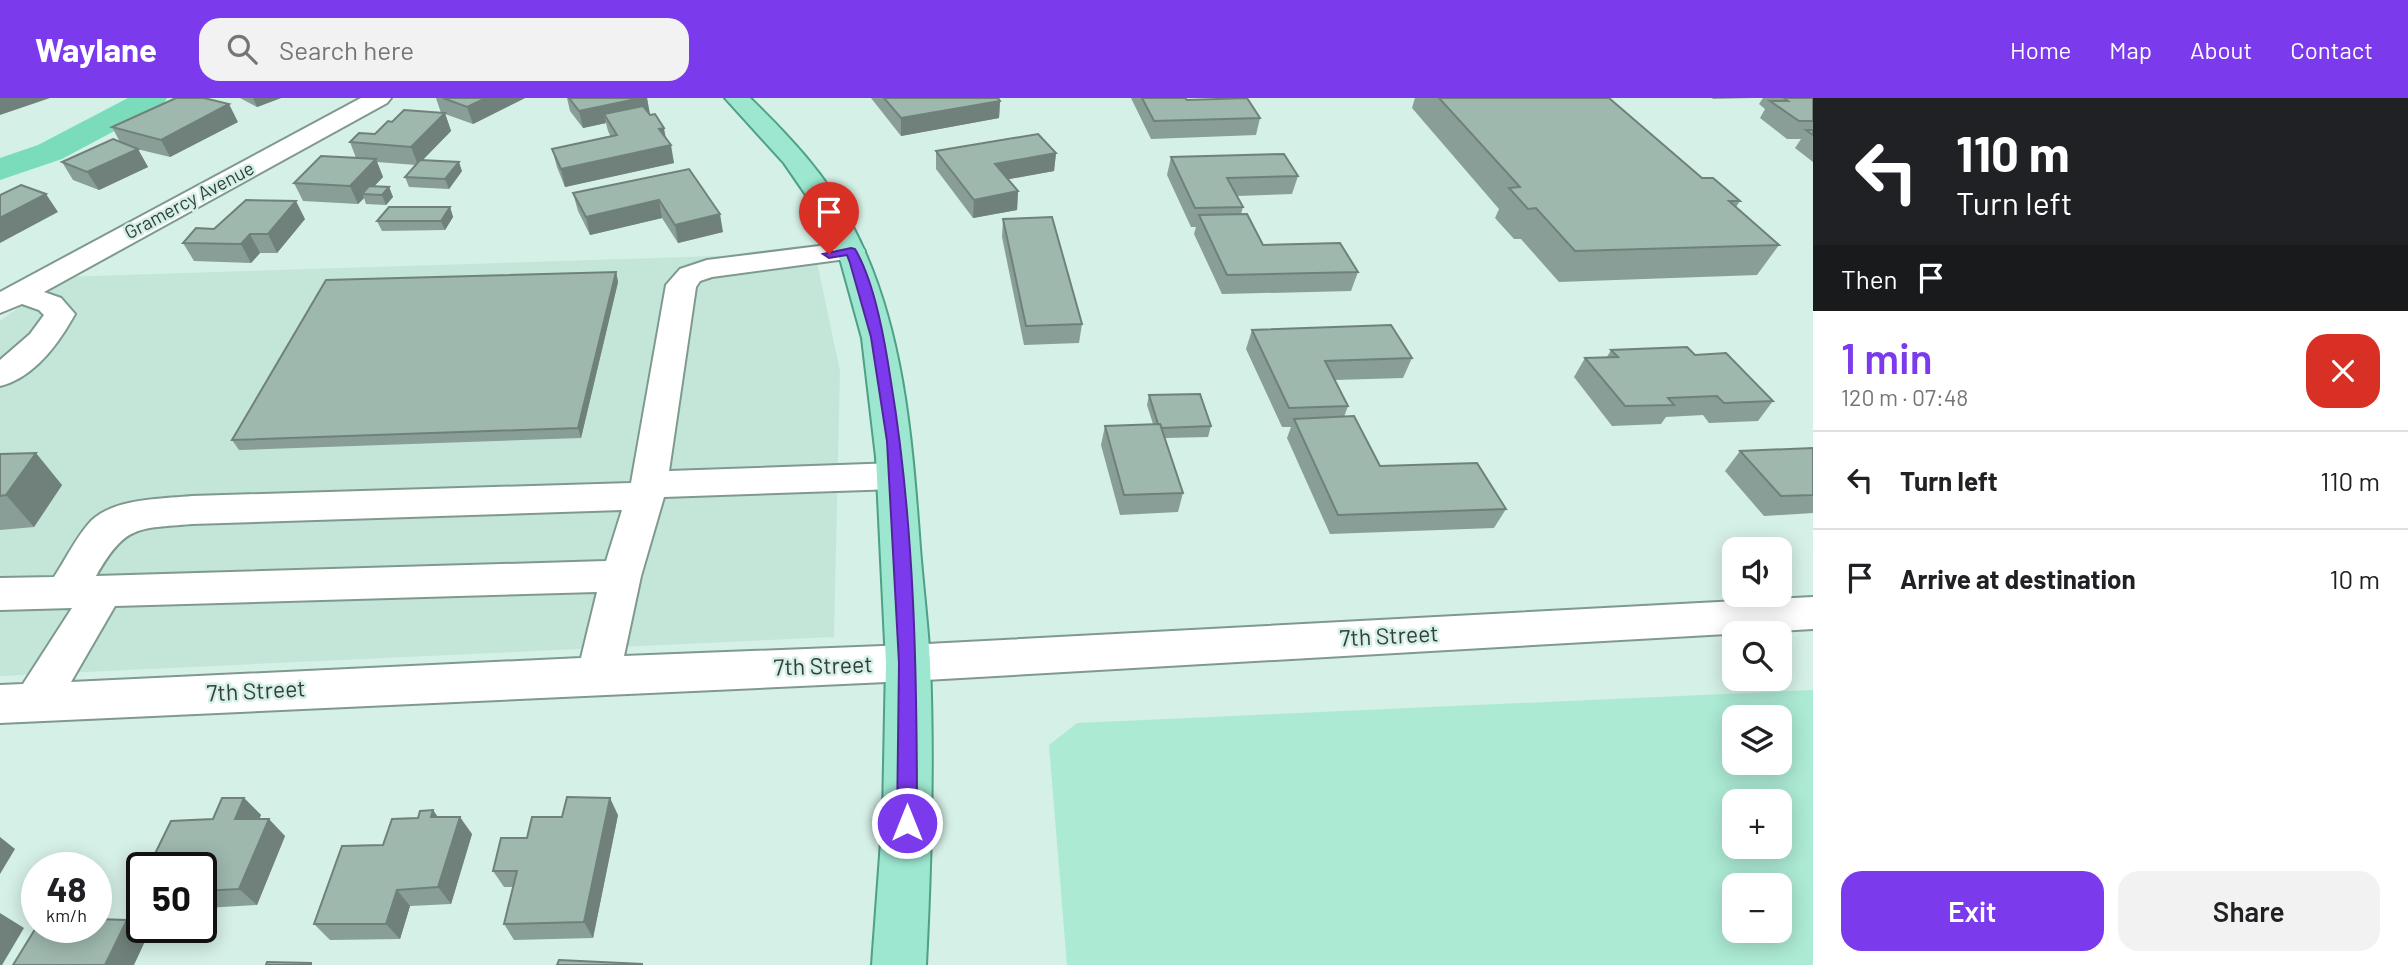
<!DOCTYPE html>
<meta charset="utf-8">
<style>
body{margin:0;font-family:Barlow,sans-serif;background:#f2f2f2;color:#202124;height:100vh;display:flex;flex-direction:column;font-size:26px;white-space:nowrap}
*{box-sizing:border-box;margin:0}
p{font-size:23px;color:#757577}
.icon{flex:none;width:38px;height:38px;fill:none;stroke:currentColor;stroke-width:2;stroke-linecap:round;stroke-linejoin:round}
.map{position:relative;flex:1;overflow:hidden}
.sheet{display:flex;flex-direction:column;background:#fff;width:595px}
.sheet>*{flex:none}
.guide{background:#202124;color:#fff;overflow:hidden}
.fabs{position:absolute;left:1722px;top:439px;display:grid;gap:14px}
.fabs a{display:grid;place-items:center;width:70px;height:70px;border-radius:14px;background:#fff;box-shadow:0 4px 18px #0003;font-size:35px}
.speed{position:absolute;left:21px;top:754px;display:flex;gap:14px;font-size:35px;font-weight:700;text-align:center}
.speed>*{display:grid;place-content:center;width:91px;height:91px;border-radius:50%;background:#fff;box-shadow:0 4px 18px #0003;line-height:1}
.speed small{font-size:18px;font-weight:400}
.speed .limit{border:4px solid #111;border-radius:10px;background:#fff;color:#111}
.pin{position:absolute;display:grid;place-items:center;width:60px;height:60px;color:#fff;margin:-72px -30px;border-radius:50% 50% 50% 0;rotate:-45deg;box-shadow:0 0 7px #0007}
.pin .icon{rotate:45deg}
.me{position:absolute;width:77px;margin:-38px;rotate:0deg;stroke-linejoin:round;filter:drop-shadow(0 0 5px #0008)}
.turn{display:flex;align-items:center;gap:24px;height:147px;padding:0 28px;font-size:32px}
.turn .icon{width:91px;height:91px;stroke-width:2.5}
.turn b{display:block;font-size:49px;line-height:60px}
.then{display:flex;align-items:center;height:66px;padding:0 28px;background:#0003;gap:14px;font-size:26px}
.round{display:grid;place-items:center;flex:none;width:74px;height:74px;border-radius:21px;background:#f2f2f2}
.head{display:flex;align-items:center;justify-content:space-between;height:119px;padding:0 28px}
h1{font-size:42px;font-weight:600;line-height:52px;color:#7c3aed}
.button{display:flex;gap:14px;margin-top:auto;padding:14px 28px}
.button a{flex:1;height:80px;border-radius:21px;background:#7c3aed;color:#fff;font-size:28px;font-weight:600;line-height:80px;text-align:center}
.button a+a{background:#f2f2f2;color:#202124}
ul{padding:0;list-style:none}
li{display:flex;align-items:center;gap:21px;height:98px;padding:0 28px;border-top:2px solid #e0e0e0}
li div{flex:1}
li b{display:block;font-size:26px}
li em{font-style:normal}
header{display:flex;align-items:center;gap:42px;box-sizing:border-box;height:98px;padding:0 35px;background:#7c3aed;color:#fff}
header strong{font-size:33px}
nav{display:flex;gap:38px;margin-inline-start:auto;font-size:24px}
.search{width:490px;height:63px;background:#f2f2f2;display:flex;align-items:center;gap:18px;box-sizing:border-box;padding:0 24px;border-radius:21px;color:#757577;font-size:26px}
main{display:flex;flex:1;min-height:0}
.map>svg:first-child{display:block}
.built{fill:#c3e6d9}
.green{fill:#acead4;fill-rule:evenodd}
.lines{fill:none;stroke-linecap:round;stroke-linejoin:round}
.canal{fill:#7bdcbc;fill-rule:evenodd}
.minor-casing{stroke:#80998f;stroke-width:4}
.major-casing{stroke:#4ea087;stroke-width:4}
.minor{fill:#fff;fill-rule:evenodd}
.major{fill:#9de6d0;fill-rule:evenodd}
.wall{fill:#889e96}
.shaded-wall{fill:#6f817a}
.building{fill:#9eb8ae;stroke:#6f817a;stroke-width:2}
.route{fill:#7c3aed;stroke:#51269a;stroke-width:2}
.labels{text-anchor:middle;stroke-width:5;stroke-linejoin:round;paint-order:stroke}
.far-street-label{font-size:19px;fill:#333e3a;stroke:#d5f0e6}
.street-label{font-size:23px;fill:#333e3a;stroke:#d5f0e6}
</style>
<header>
<strong>Waylane</strong>
<div class="search"><svg class="icon" aria-label="search" viewBox="0 0 24 24"><circle cx="10" cy="10" r="6"/><path d="M15 15l6 6"/></svg>Search here</div>
<nav><a>Home</a><a>Map</a><a>About</a><a>Contact</a></nav>
</header>
<main>
<div class="map">
<svg width="1813" height="867" viewBox="0 0 1813 867">
<rect width="100%" height="100%" fill="#d5f0e6"/>
<polygon class="built" points="815,155 840,273 834,539 0,578 0,223 61,179"/>
<path class="green" d="M1813,592V867H1067L1049,647L1077,625ZM1734,620H1780V665H1734ZM1734,704H1780V749H1734ZM1734,788H1780V833H1734Z"/>
<g class="lines">
<polygon class="canal" points="128,0 167,0 163,7 62,61 0,82 0,60 38,47"/>
<defs>
<g id="minor">
<path d="M361,0H391L387,5L44,194L61,200L75,216C59,245 34,280 0,288V262L30,236L44,217L39,212L22,206L0,215V194Z"/>
<path d="M851,144L861,147L865,153L861,159L712,179L700,183L696,189L669,373L896,365L909,369L914,378L909,387L896,391L664,399L641,478L624,558L908,547L1813,499V531L908,583L0,625V587L23,586L72,510L0,512V480L54,479C66,461 76,439 91,423C115,400 161,401 192,398L631,385L666,187L680,171L707,162ZM622,412L606,463L96,478C126,426 137,431 192,426ZM597,494L581,560L71,584L115,508Z"/>
</g>
<path id="major" d="M725,0H750C789,38 827,78 852,127C904,226 912,341 920,450C923,489 928,527 930,566C934,666 931,767 926,867H872L883,716L886,565L876,359L862,240L841,164L815,110L784,65Z"/>
</defs>
<use href="#minor" class="minor-casing"/>
<use href="#major" class="major-casing"/>
<use href="#minor" class="minor"/>
<use href="#major" class="major"/>
</g>
<g class="wall">
<polygon points="240,0 281,0 257,9"/>
<polygon points="436,0 525,0 473,26 445,16 451,33 422,62 462,73 449,91 409,89 405,79 416,67 377,64 383,79 374,88 389,89 393,99 386,107 366,106 364,100 358,106 303,103 294,85 356,60 350,44 375,36 392,24 443,15 441,15"/>
<polygon points="567,0 647,0 649,16 666,39 674,65 565,89 557,69 552,51 611,39 608,33 606,25 583,30 570,13"/>
<polygon points="871,0 998,0 1000,3 999,20 901,38"/>
<polygon points="1131,0 1185,0 1187,2 1260,20 1256,37 1151,41"/>
<polygon points="1415,0 1609,0 1702,80 1740,103 1736,109 1779,147 1757,177 1559,184 1521,141 1514,141 1495,120 1499,111 1412,10"/>
<polygon points="1712,0 1754,0 1713,1"/>
<polygon points="1763,0 1813,0 1813,64 1795,50 1801,41 1787,41 1760,20 1765,11 1759,6"/>
<polygon points="238,24 170,59 137,51 148,69 99,92 73,82 62,64 120,44 112,29"/>
<polygon points="936,53 1056,55 1054,73 1008,81 1018,93 1017,112 973,120 936,71"/>
<polygon points="1171,59 1298,78 1292,96 1237,98 1243,109 1241,116 1263,147 1358,174 1351,193 1222,196 1194,136 1196,129 1191,129 1167,77"/>
<polygon points="689,71 723,134 678,145 662,120 590,137 578,113 573,95"/>
<polygon points="450,109 453,119 445,132 382,133 377,123"/>
<polygon points="305,121 277,155 260,155 251,165 194,163 183,145 214,131"/>
<polygon points="1003,121 1082,226 1079,245 1024,247 1002,139"/>
<polygon points="616,174 618,184 581,340 239,352 232,342"/>
<polygon points="1252,232 1412,260 1403,280 1335,282 1348,308 1344,319 1380,368 1506,411 1494,430 1330,436 1287,340 1291,329 1282,329 1246,251"/>
<polygon points="1611,252 1695,257 1773,303 1758,323 1709,325 1703,317 1666,319 1661,326 1612,328 1574,279 1585,260 1607,259"/>
<polygon points="1149,297 1211,328 1208,339 1165,340 1183,395 1178,414 1120,417 1101,347 1105,328 1153,326 1147,307"/>
<polygon points="1813,350 1813,415 1764,418 1725,373 1740,353"/>
<polygon points="0,356 62,387 34,429 0,432"/>
<polygon points="244,700 261,717 259,721 285,738 257,807 205,810 201,818 201,770 213,721"/>
<polygon points="433,712 438,719 472,736 451,806 410,808 400,841 330,842 314,826 383,747 418,720"/>
<polygon points="618,717 593,840 514,842 504,826 513,789 504,789 493,773 527,740 562,719"/>
<polygon points="142,783 142,814 131,806"/>
</g>
<g class="shaded-wall">
<polygon points="0,0 50,0 0,17"/>
<polygon points="253,0 281,0 257,9"/>
<polygon points="486,0 525,0 473,26 467,9"/>
<polygon points="641,0 647,0 650,16 609,25 604,16 606,25 583,30 579,13"/>
<polygon points="1000,3 999,20 901,38 901,20"/>
<polygon points="229,6 238,24 170,59 161,42"/>
<polygon points="445,15 451,33 418,67 411,49"/>
<polygon points="664,30 667,47 659,31"/>
<polygon points="671,47 674,65 565,89 561,71"/>
<polygon points="138,51 148,69 99,92 87,74"/>
<polygon points="1056,55 1054,73 994,84 995,66"/>
<polygon points="376,61 383,79 367,96 362,96 364,100 358,106 350,88"/>
<polygon points="459,64 462,73 449,91 445,81"/>
<polygon points="389,89 393,99 386,107 382,97"/>
<polygon points="1018,93 1017,112 973,120 974,102"/>
<polygon points="46,96 58,114 0,145 0,120"/>
<polygon points="659,102 662,120 590,137 586,119"/>
<polygon points="296,103 305,121 277,155 268,136"/>
<polygon points="450,109 453,119 445,132 441,123"/>
<polygon points="720,116 723,134 678,145 675,127"/>
<polygon points="250,136 260,155 251,165 241,146"/>
<polygon points="616,174 618,184 581,340 578,330"/>
<polygon points="36,355 62,387 34,429 6,397"/>
<polygon points="244,700 261,717 252,738 235,721"/>
<polygon points="610,700 618,717 593,840 584,824"/>
<polygon points="433,712 444,729 431,719"/>
<polygon points="460,719 472,736 451,806 438,789"/>
<polygon points="269,721 285,738 257,807 239,791"/>
<polygon points="0,739 15,751 0,776"/>
<polygon points="397,792 410,808 400,841 386,826"/>
<polygon points="201,806 205,810 201,818"/>
<polygon points="0,815 24,830 2,867 0,867"/>
<polygon points="127,822 148,837 134,867 105,867"/>
</g>
<g class="building">
<polygon points="176,0 204,0 229,6 161,42 112,29"/>
<polygon points="443,0 486,0 467,9"/>
<polygon points="569,0 641,0 579,13"/>
<polygon points="884,0 998,0 1000,3 901,20"/>
<polygon points="1142,0 1185,0 1187,2 1247,0 1260,20 1154,23"/>
<polygon points="1439,0 1609,0 1702,80 1713,80 1740,103 1729,103 1779,147 1575,153 1536,110 1528,111 1509,90 1520,89"/>
<polygon points="1784,0 1813,0 1813,23 1799,23 1770,3 1788,3"/>
<polygon points="643,8 650,17 655,16 664,30 659,31 671,47 561,71 552,51 617,37 604,16"/>
<polygon points="404,12 445,15 411,49 350,44 359,35 375,36 388,23 392,24"/>
<polygon points="1806,32 1813,32 1813,37"/>
<polygon points="1038,36 1056,55 995,66 1018,93 974,102 936,53"/>
<polygon points="113,41 138,51 87,74 62,64"/>
<polygon points="1284,56 1298,78 1227,80 1243,109 1195,110 1171,59"/>
<polygon points="321,58 376,61 350,88 294,85"/>
<polygon points="420,62 459,64 445,81 405,79"/>
<polygon points="689,71 720,116 675,127 659,102 586,119 573,95"/>
<polygon points="21,87 46,96 0,120 0,97"/>
<polygon points="369,88 389,89 382,97 362,96"/>
<polygon points="246,102 296,103 268,136 250,136 241,146 183,145 196,130 214,131"/>
<polygon points="389,109 450,109 441,123 377,123"/>
<polygon points="1247,116 1263,147 1340,145 1358,174 1227,177 1199,117"/>
<polygon points="1052,119 1082,226 1026,228 1003,121"/>
<polygon points="616,174 578,330 232,342 326,182"/>
<polygon points="1391,227 1412,260 1325,263 1348,308 1289,310 1252,232"/>
<polygon points="1687,249 1695,257 1726,255 1773,303 1724,305 1717,298 1668,300 1674,307 1625,308 1585,260 1618,259 1611,252"/>
<polygon points="1200,296 1211,328 1162,330 1160,326 1158,326 1149,297"/>
<polygon points="1354,318 1380,368 1477,365 1506,411 1338,417 1294,321"/>
<polygon points="1160,326 1183,395 1124,397 1105,328"/>
<polygon points="1813,350 1813,397 1781,398 1740,353"/>
<polygon points="36,355 6,397 0,398 0,356"/>
<polygon points="567,699 610,700 584,824 504,826 517,773 493,773 501,740 527,740 532,719 562,719"/>
<polygon points="222,700 244,700 235,721 269,721 239,791 201,793 201,770 148,770 171,723 213,721"/>
<polygon points="433,712 431,719 460,719 438,789 397,792 386,826 314,826 342,748 383,747 392,721 418,720 420,713"/>
<polygon points="142,783 142,805 131,806"/>
<polygon points="96,821 127,822 105,867 13,867 37,828 37,830 96,830"/>
<polygon points="559,862 642,866 642,867 557,867"/>
<polygon points="267,864 311,865 311,867 266,867"/>
</g>
<path class="route" d="M851,150L855,151C875,185 885,244 891,284C915,429 917,578 917,725L914,732L907,734L900,732L897,725L899,565L887,343L871,239L850,165L847,157L829,160L823,156Z"/>
<g class="labels">
<g class="far-street-label">
<text transform="translate(189 102) rotate(-28)" y="7">Gramercy Avenue</text>
</g>
<g class="street-label">
<text transform="translate(1389 538) rotate(-3)" y="8">7th Street</text>
<text transform="translate(823 568) rotate(-2)" y="8">7th Street</text>
<text transform="translate(256 593) rotate(-3)" y="8">7th Street</text>
</g>
</g>
</svg>
<div class="fabs">
<a><svg class="icon" aria-label="sound" viewBox="0 0 24 24"><path d="M4 9h4l5-4v14l-5-4H4zM17 9q2 3 0 6"/></svg></a>
<a><svg class="icon" aria-label="search" viewBox="0 0 24 24"><circle cx="10" cy="10" r="6"/><path d="M15 15l6 6"/></svg></a>
<a><svg class="icon" aria-label="layers" viewBox="0 0 24 24"><path d="M12 4l9 5-9 5-9-5zM3 14l9 5 9-5"/></svg></a>
<a>+</a>
<a>−</a>
</div>
<div class="speed"><div>48<small>km/h</small></div><div class="limit">50</div></div>
<div class="pin" style="left:829px;top:156px;background:#d93025"><svg class="icon" aria-label="arrive" viewBox="0 0 24 24"><path d="M6 21V4h12l-3 4 3 4H6"/></svg></div>
<svg class="me" style="left:907px;top:725px" viewBox="-20 -20 40 40"><circle r="17" fill="#7c3aed" stroke="#fff" stroke-width="3"/><path d="M0-11L8 9 0 5-8 9z" fill="#fff"/></svg>
</div>
<section class="sheet">
<div class="guide">
<div class="turn"><svg class="icon" aria-label="left" viewBox="0 0 24 24"><path d="M17 20v-9H6M10 6l-5 5 5 5"/></svg><div><b>110 m</b>Turn left</div></div>
<div class="then">Then<svg class="icon" aria-label="arrive" viewBox="0 0 24 24"><path d="M6 21V4h12l-3 4 3 4H6"/></svg></div>
</div>
<div class="head"><div><h1>1 min</h1><p>120 m · 07:48</p></div><a class="round" style="background:#d93025;color:#fff"><svg class="icon" aria-label="close" viewBox="0 0 24 24"><path d="M6 6l12 12M18 6L6 18"/></svg></a></div>
<ul>
<li><svg class="icon" aria-label="left" viewBox="0 0 24 24"><path d="M17 20v-9H6M10 6l-5 5 5 5"/></svg><div><b>Turn left</b></div><em>110 m</em></li>
<li><svg class="icon" aria-label="arrive" viewBox="0 0 24 24"><path d="M6 21V4h12l-3 4 3 4H6"/></svg><div><b>Arrive at destination</b></div><em>10 m</em></li>
</ul>
<div class="button"><a>Exit</a><a>Share</a></div>
</section>
</main>
